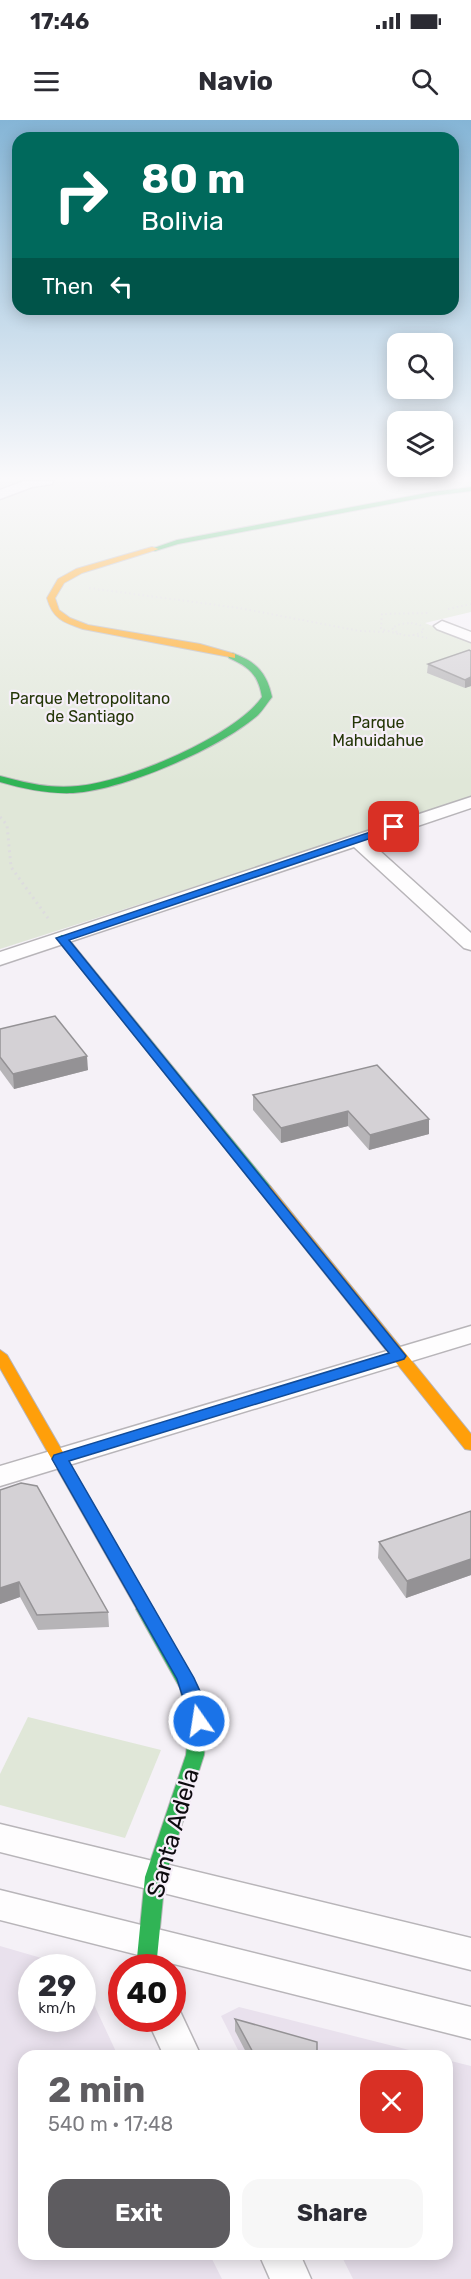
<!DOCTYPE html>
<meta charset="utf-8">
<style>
body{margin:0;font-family:Rubik,sans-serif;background:#f7f7f7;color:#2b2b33;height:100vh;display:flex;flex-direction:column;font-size:22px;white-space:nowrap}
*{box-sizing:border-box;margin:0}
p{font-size:20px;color:#7c7c81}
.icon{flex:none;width:33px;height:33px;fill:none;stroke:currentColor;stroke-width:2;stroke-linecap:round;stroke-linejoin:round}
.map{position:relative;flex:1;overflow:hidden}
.panel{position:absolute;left:18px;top:1930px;width:435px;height:210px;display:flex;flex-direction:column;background:#fff;border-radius:18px;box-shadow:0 3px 15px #0003}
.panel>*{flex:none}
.top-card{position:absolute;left:12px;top:12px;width:447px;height:183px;border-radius:18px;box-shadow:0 3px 15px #0003;background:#00695c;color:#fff;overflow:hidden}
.buttons{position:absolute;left:387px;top:213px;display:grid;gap:12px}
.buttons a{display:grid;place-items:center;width:66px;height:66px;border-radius:12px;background:#fff;box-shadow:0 3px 15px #0003;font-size:30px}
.speed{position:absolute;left:18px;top:1834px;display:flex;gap:12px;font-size:30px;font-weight:700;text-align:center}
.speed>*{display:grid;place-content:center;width:78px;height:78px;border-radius:50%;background:#fff;box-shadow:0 3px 15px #0003;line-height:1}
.speed small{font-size:15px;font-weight:400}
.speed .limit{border:9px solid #d22;background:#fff;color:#111}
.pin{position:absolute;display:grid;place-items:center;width:51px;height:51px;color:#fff;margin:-26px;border-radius:12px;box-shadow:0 3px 9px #0006}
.me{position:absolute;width:66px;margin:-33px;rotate:347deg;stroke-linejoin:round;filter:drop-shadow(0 0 4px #0008)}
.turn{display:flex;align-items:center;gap:21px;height:126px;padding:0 30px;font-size:27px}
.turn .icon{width:78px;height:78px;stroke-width:2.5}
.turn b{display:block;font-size:42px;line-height:51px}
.then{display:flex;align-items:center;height:57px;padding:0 30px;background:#0003;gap:12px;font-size:22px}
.round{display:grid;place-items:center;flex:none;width:63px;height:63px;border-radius:18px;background:#f7f7f7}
.overview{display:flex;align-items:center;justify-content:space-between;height:102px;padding:0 30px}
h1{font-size:36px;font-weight:700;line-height:45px;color:#5e5c60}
.action{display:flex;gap:12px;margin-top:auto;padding:12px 30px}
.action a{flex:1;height:69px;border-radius:18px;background:#5e5c60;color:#fff;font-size:24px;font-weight:700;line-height:69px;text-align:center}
.action a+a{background:#f7f7f7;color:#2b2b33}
.status{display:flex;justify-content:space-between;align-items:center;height:42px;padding:0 30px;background:#fff;direction:ltr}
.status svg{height:16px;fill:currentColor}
header{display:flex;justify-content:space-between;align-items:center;height:78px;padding:0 30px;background:#fff;font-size:27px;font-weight:700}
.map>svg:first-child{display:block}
.built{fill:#e9e1ed}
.green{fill:#e0e7d8}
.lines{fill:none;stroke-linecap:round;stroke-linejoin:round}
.street-casing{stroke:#b8b5b9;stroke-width:3}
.fast-casing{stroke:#b8b5b9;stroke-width:2}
.slow-casing{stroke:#b8b5b9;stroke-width:2}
.path-far1{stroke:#dddcde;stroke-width:2;stroke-dasharray:1.5 3;stroke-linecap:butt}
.path{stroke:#dddcde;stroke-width:3;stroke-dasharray:2 4;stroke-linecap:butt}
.street{fill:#fefdfe;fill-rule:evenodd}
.fast{fill:#30b455;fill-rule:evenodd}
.slow{fill:#ff9f0a;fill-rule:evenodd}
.wall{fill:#b6b4b7}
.shaded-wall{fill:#949295}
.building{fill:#d4d1d5;stroke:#949295;stroke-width:1.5}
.route{fill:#1a73e8;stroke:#114b97;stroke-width:1.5}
.labels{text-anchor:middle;stroke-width:4.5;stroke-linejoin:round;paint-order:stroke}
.far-park-label{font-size:16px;fill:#243607;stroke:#f6eff9}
.near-street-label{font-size:24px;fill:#0d0b0f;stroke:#f6eff9}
</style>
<div class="status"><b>17:46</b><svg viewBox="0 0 49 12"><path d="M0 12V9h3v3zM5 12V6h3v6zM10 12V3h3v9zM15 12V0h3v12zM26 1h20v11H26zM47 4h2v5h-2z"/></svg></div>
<header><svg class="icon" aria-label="menu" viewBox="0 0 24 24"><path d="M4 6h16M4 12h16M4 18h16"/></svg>Navio<svg class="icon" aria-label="search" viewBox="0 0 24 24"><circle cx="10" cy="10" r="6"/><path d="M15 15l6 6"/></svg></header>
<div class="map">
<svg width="471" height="2159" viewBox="0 0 471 2159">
<rect width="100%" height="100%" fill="#f5f1f7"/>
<g class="built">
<polygon points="0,1826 62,1844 67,1848 32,1848 32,1899 82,1899 83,1861 118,1936 24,1936 24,2134 210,2135 222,2159 0,2159"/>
<polygon points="239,1887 433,1936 241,1936 221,1896"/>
<polygon points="447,1940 471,1946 471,2159 353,2159 341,2135 447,2134"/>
</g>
<g class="green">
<polygon points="0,361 471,361 471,492 425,503 471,522 471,678 0,829"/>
<polygon points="28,1597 161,1630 125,1718 0,1685 0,1654"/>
</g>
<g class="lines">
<defs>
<g id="street">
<polygon points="24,361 53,361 52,364 32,367 0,379 0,370"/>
<polygon points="442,501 471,512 471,522 437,509 434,506"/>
<polygon points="471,677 471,688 370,722 471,813 471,830 464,828 354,727 0,845 0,832"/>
<polygon points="471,1206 471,1223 0,1366 0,1346"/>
<polygon points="0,1704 471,1818 471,1850 0,1732"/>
<polygon points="0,1770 471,1887 471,1919 0,1800"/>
<polygon points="172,1885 178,1887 201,1936 164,1936 147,1899 172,1899"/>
<polygon points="259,2134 300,2134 311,2159 270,2159"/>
</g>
<g id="fast">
<polygon points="471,367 471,371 432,376 178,424 155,431 151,429 177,420 432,372"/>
<path d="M232,533C256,541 267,553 272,577C267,583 263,590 258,595C219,629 123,670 73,673C48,674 24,669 0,662V656C26,663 51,669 78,666C126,662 235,616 262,577C258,554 249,547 229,538L228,536Z"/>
<polygon points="62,815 66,816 270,1066 272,1069 270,1072 260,1072 58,820 56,818"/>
<polygon points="145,1483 151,1485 198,1568 207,1605 204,1635 165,1757 156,1848 136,1848 145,1757 186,1635 189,1605 180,1568 136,1489 139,1485"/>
</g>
<g id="slow">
<path d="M152,427L159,429L82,453L64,463L55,478L59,490L70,498L88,505L200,524L235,534V538L83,509C63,502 53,499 47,478L58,459L76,449Z"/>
<polygon points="265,1065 270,1066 471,1314 471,1330 465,1329 260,1072 258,1069 260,1066"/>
<polygon points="0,1230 7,1235 151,1485 154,1489 151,1493 145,1495 139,1493 0,1248"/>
</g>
</defs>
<use href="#street" class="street-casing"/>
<use href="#fast" class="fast-casing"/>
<use href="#slow" class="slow-casing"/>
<g class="path-far1">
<polyline points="64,368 122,366 158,361"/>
<polyline points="89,468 239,488 360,511 385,512"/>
<polyline points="448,489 471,484"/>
<path d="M411,503L420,505L424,511C413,517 401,518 392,508L400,504Z"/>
<polyline points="398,514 381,509 382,494 429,493"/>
<polyline points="413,515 427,518"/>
</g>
<polyline class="path" points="0,697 7,705 11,747 50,801"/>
<use href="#street" class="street"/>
<use href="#fast" class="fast"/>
<use href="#slow" class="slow"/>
</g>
<g class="wall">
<polygon points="471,531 471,566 465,568 427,553 428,544"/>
<polygon points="0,909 88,950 14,969 0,950"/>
<polygon points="377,945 429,1014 369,1030 348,1006 281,1023 253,990 253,975"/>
<polygon points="0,1370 108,1492 109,1507 38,1510 20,1477 0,1484"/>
<polygon points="471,1391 471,1455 406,1478 378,1438 379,1422"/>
<polygon points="235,1899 317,1936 248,1936 235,1911"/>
</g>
<g class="shaded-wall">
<polygon points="471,557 471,566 465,568 465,560"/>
<polygon points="87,936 88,950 14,969 13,954"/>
<polygon points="348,991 348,1006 281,1023 281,1008"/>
<polygon points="429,999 429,1014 369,1030 370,1015"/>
<polygon points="471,1439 471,1455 406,1478 407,1461"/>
<polygon points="19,1462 20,1477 0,1484 0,1468"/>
</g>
<g class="building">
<polygon points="469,530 471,531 471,557 465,560 428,544"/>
<polygon points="55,896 87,936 13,954 0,937 0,909"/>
<polygon points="377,945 429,999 370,1015 348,991 281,1008 253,975"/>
<polygon points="21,1363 37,1366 108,1492 37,1495 19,1462 0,1468 0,1370"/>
<polygon points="471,1391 471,1439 407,1461 379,1422"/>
<polygon points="235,1899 317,1922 317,1936 255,1936"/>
</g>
<linearGradient id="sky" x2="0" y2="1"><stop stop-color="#85b5d6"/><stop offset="0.54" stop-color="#faf9fb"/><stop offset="1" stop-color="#faf9fb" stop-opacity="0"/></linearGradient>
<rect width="471" height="663" fill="url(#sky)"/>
<path class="route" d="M394,704L398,705V709L69,820L406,1236L404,1239L69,1341L194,1558C200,1572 212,1592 205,1606L199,1608L192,1606L177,1559L52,1339L54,1335L389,1233L56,818Z"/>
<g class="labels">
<g class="far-park-label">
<text x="90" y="584">Parque Metropolitano<tspan x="90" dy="18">de Santiago</tspan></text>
<text x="378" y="608">Parque<tspan x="378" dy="18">Mahuidahue</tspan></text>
</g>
<g class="near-street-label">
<text transform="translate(173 1713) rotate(-74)" y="8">Santa Adela</text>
</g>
</g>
</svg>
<div class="buttons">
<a><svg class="icon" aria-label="search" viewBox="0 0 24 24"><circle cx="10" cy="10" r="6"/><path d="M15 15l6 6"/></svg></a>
<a><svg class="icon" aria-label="layers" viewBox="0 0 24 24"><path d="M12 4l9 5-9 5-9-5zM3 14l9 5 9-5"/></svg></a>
</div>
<div class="speed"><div>29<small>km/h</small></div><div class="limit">40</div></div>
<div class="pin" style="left:394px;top:707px;background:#d93025"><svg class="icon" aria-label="arrive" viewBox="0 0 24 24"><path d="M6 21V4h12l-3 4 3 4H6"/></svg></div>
<svg class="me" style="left:199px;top:1601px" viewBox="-20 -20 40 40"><circle r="17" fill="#1a73e8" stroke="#fff" stroke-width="3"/><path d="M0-11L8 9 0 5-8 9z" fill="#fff"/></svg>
<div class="top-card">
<div class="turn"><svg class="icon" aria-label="right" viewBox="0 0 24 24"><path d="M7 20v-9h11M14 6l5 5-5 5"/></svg><div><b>80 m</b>Bolivia</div></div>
<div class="then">Then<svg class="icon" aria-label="left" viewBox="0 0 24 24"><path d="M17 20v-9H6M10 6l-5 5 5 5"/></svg></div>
</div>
<section class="panel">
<div class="overview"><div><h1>2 min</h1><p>540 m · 17:48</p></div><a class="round" style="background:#d93025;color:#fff"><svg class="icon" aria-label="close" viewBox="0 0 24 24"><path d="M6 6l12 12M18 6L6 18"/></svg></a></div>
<div class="action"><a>Exit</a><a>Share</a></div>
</section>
</div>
